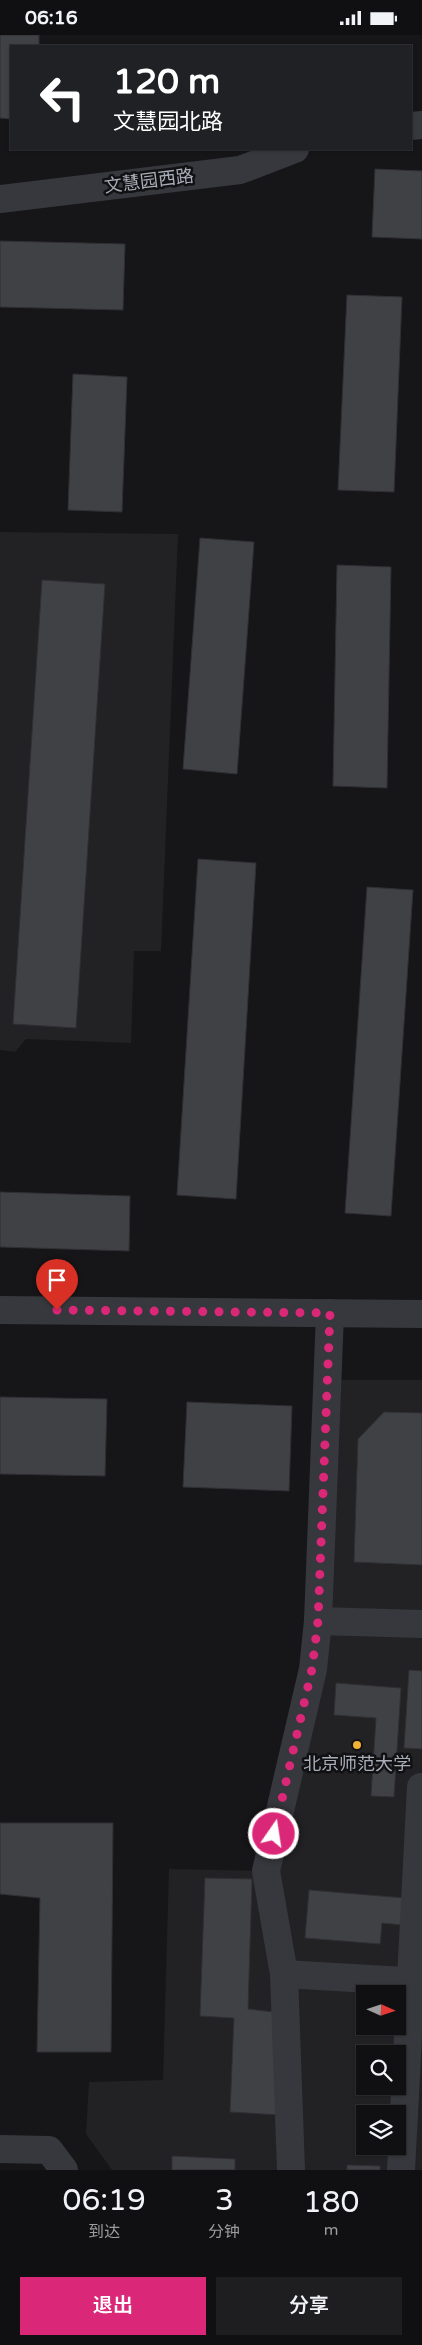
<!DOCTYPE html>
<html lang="zh">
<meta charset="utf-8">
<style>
body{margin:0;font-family:"Varela Round","Noto Sans SC",sans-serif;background:#1e1e20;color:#f1f3f6;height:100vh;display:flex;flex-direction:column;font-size:19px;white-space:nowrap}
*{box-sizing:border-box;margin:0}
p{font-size:16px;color:#9c9d9f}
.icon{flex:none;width:28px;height:28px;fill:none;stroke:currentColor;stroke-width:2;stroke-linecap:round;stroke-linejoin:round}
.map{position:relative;height:2135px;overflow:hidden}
.drawer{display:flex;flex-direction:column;background:#101012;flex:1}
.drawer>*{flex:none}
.top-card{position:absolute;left:10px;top:10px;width:402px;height:105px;border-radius:0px;box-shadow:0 1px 4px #0004,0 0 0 1px #303032;background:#202124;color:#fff;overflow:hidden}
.needle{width:32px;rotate:93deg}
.tools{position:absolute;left:356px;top:1950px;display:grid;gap:10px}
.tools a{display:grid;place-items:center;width:50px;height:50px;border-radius:0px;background:#101012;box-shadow:0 1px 4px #0004,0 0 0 1px #303032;font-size:25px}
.pin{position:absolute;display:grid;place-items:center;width:42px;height:42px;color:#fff;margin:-51px -21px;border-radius:50% 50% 50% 0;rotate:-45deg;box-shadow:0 0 5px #0007}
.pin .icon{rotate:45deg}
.me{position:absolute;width:55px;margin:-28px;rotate:13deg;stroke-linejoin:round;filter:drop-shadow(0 0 4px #0008)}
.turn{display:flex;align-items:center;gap:18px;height:105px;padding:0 20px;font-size:22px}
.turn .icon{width:65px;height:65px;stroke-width:2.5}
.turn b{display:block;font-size:35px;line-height:42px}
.eta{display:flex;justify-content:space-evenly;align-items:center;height:85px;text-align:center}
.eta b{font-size:30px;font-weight:600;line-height:35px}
.action{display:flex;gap:10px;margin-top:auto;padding:10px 20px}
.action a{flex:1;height:58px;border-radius:0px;background:#db2777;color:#fff;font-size:20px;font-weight:600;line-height:58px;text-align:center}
.action a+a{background:#1e1e20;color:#f1f3f6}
.status{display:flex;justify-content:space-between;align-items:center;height:35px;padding:0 25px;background:#101012;direction:ltr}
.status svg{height:14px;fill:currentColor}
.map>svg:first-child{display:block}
.built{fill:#222225;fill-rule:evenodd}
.building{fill:#404145;stroke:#303034}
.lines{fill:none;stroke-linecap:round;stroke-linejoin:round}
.minor{stroke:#37383d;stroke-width:28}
.route{stroke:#db2777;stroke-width:9;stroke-dasharray:0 16.2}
.poi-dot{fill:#f2b134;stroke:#111113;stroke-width:2}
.labels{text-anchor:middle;stroke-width:5;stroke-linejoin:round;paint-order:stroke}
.street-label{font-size:18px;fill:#a8adb8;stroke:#111113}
.poi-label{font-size:18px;fill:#a8adb8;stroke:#111113}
</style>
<div class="status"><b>06:16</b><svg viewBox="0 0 49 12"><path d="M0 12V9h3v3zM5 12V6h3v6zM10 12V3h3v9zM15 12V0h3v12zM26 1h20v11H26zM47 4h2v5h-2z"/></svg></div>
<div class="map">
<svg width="422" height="2135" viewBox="0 0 422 2135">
<rect width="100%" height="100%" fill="#161618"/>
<g class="built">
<polygon points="0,497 178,499 161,916 134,916 131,1008 26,1004 15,1017 0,1015"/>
<path d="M327,1345H422V2135H112L86,2099L89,2047L163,2045L169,1834L266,1836L318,1586ZM365,1959H398V1991H365ZM365,2019H398V2051H365ZM365,2079H398V2111H365Z"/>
</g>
<g class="building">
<polygon points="0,0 39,0 39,11 11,11 11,84 0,83"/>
<polygon points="375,134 422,136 422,204 372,202"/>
<polygon points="0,206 125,209 123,275 0,272"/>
<polygon points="347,260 402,262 394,457 338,455"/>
<polygon points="73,339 127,342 122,477 68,475"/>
<polygon points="200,503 254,507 237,739 183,734"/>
<polygon points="337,530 391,532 387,753 333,751"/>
<polygon points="42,545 105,549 76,993 13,989"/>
<polygon points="198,824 256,828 236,1164 177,1160"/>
<polygon points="367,852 413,855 391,1181 345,1178"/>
<polygon points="0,1157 130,1161 129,1216 0,1212"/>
<polygon points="0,1362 107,1364 105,1441 0,1439"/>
<polygon points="187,1367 292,1371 289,1456 183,1452"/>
<polygon points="384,1377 422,1378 422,1530 354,1527 358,1404"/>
<polygon points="409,1635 422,1636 422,1714 404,1713"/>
<polygon points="336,1648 401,1653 394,1762 371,1761 376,1683 334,1680"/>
<polygon points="0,1788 113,1788 111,2017 37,2017 40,1863 0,1859"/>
<polygon points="205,1843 252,1844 248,1974 274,1977 280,2080 230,2077 234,1983 200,1981"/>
<polygon points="309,1855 404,1863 402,1890 382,1888 380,1909 305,1903"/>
<polygon points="172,2121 235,2124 235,2135 172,2135"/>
<polygon points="347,2130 380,2131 380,2135 347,2135"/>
</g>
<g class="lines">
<g class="minor">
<polyline points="411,91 422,90"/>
<polyline points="0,164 240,135 295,114"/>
<polyline points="0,1275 422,1279"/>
<polyline points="318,1586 422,1589"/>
<polyline points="284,1939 422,1947"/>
<polyline points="0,2114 49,2115 64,2135"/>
<polyline points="291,2135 284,1939 266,1836 313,1634 318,1586 330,1278"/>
<polyline points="401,2135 421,1752"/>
</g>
</g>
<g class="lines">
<polyline class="route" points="57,1275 330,1278 318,1586 312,1634 274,1799"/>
</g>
<circle class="poi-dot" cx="357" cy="1710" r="5"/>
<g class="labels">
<g class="street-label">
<text transform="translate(149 146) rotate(-7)" y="6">文慧园西路</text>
</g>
<g class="poi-label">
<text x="357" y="1735">北京师范大学</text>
</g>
</g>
</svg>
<div class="tools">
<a><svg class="needle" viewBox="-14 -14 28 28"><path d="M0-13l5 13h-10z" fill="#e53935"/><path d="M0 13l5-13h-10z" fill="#9c9d9f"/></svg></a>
<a><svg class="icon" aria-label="search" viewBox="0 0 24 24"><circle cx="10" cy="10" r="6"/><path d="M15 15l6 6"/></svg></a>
<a><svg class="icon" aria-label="layers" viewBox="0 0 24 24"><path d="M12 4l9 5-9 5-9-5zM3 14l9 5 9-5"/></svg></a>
</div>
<div class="pin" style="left:57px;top:1275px;background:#d93025"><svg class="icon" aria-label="arrive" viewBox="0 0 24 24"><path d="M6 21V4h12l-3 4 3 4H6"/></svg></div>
<svg class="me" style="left:274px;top:1799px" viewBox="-20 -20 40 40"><circle r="17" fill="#db2777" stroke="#fff" stroke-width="3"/><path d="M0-11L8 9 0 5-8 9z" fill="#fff"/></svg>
<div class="top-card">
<div class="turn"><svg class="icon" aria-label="left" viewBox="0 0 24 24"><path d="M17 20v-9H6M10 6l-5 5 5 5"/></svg><div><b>120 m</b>文慧园北路</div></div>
</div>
</div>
<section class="drawer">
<div class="eta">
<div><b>06:19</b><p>到达</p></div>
<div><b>3</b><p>分钟</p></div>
<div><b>180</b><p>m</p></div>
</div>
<div class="action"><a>退出</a><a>分享</a></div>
</section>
